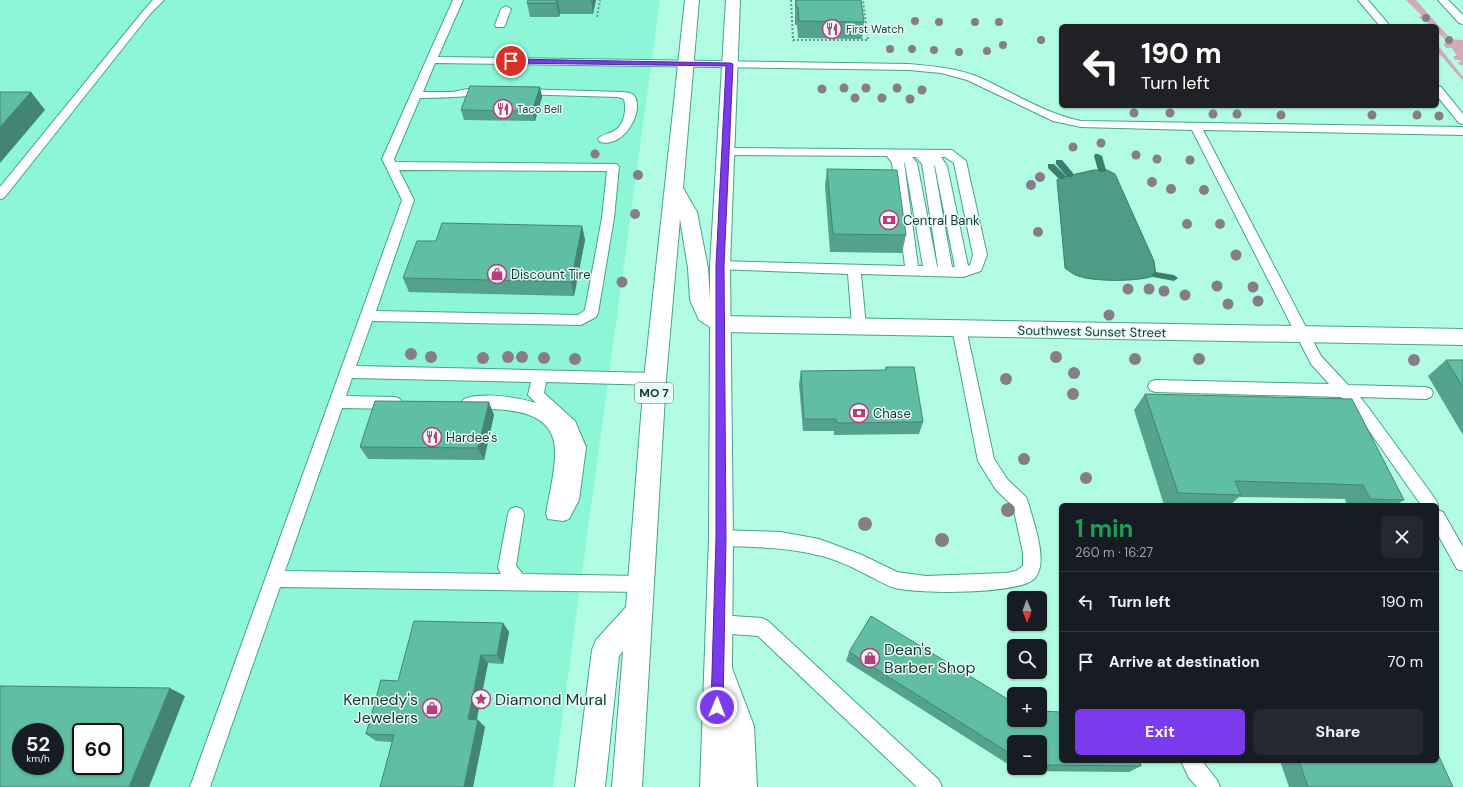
<!DOCTYPE html>
<meta charset="utf-8">
<style>
body{margin:0;font-family:"DM Sans",sans-serif;background:#242831;color:#f1f3f6;height:100vh;display:flex;flex-direction:column;font-size:15px;white-space:nowrap}
*{box-sizing:border-box;margin:0}
p{font-size:13px;color:#9ea1a6}
.icon{flex:none;width:22px;height:22px;fill:none;stroke:currentColor;stroke-width:2;stroke-linecap:round;stroke-linejoin:round}
.map{position:relative;flex:1;overflow:hidden}
.panel{position:absolute;left:1059px;top:503px;width:380px;height:260px;display:flex;flex-direction:column;background:#171b24;border-radius:6px;box-shadow:0 1px 3px #0004}
.panel>*{flex:none}
.banner{position:absolute;left:1059px;top:24px;width:380px;height:84px;border-radius:6px;box-shadow:0 1px 3px #0004;background:#202124;color:#fff;overflow:hidden}
.needle{width:26px;rotate:179deg}
.controls{position:absolute;left:1007px;top:591px;display:grid;gap:8px}
.controls a{display:grid;place-items:center;width:40px;height:40px;border-radius:6px;background:#171b24;box-shadow:0 1px 3px #0004;font-size:20px}
.speed{position:absolute;left:12px;top:723px;display:flex;gap:8px;font-size:20px;font-weight:700;text-align:center}
.speed>*{display:grid;place-content:center;width:52px;height:52px;border-radius:50%;background:#171b24;box-shadow:0 1px 3px #0004;line-height:1}
.speed small{font-size:10px;font-weight:400}
.speed .limit{border:2px solid #111;border-radius:6px;background:#fff;color:#111}
.pin{position:absolute;display:grid;place-items:center;width:34px;height:34px;color:#fff;margin:-17px;border:2px solid #fff;border-radius:50%;box-shadow:0 1px 4px #0007}
.me{position:absolute;width:44px;margin:-22px;rotate:1deg;stroke-linejoin:round;filter:drop-shadow(0 0 3px #0008)}
.turn{display:flex;align-items:center;gap:14px;height:84px;padding:0 16px;font-size:18px}
.turn .icon{width:52px;height:52px;stroke-width:2.5}
.turn b{display:block;font-size:28px;line-height:34px}
.round{display:grid;place-items:center;flex:none;width:42px;height:42px;border-radius:6px;background:#242831}
.headline{display:flex;align-items:center;justify-content:space-between;height:68px;padding:0 16px}
h1{font-size:24px;font-weight:700;line-height:30px;color:#1e9e55}
.action{display:flex;gap:8px;margin-top:auto;padding:8px 16px}
.action a{flex:1;height:46px;border-radius:6px;background:#7c3aed;color:#fff;font-size:16px;font-weight:700;line-height:46px;text-align:center}
.action a+a{background:#242831;color:#f1f3f6}
ul{padding:0;list-style:none}
li{display:flex;align-items:center;gap:12px;height:60px;padding:0 16px;border-top:1px solid #363941}
li div{flex:1}
li b{display:block;font-size:15px}
li em{font-style:normal}
.map>svg:first-child{display:block}
.built{fill:#8cf6d7;fill-rule:evenodd}
.green{fill:#d3aaba}
.water{fill:#4c9c86;stroke:#3a7f6c}
.lines{fill:none;stroke-linecap:round;stroke-linejoin:round}
.stream{fill:#3a7f6c;fill-rule:evenodd}
.lane-casing{stroke:#44a48a;stroke-width:2}
.street-casing{stroke:#44a48a;stroke-width:2}
.primary-casing{stroke:#44a48a;stroke-width:2}
.path{stroke:#619a88;stroke-width:2;stroke-dasharray:2 2;stroke-linecap:butt}
.lane{fill:#fff;fill-rule:evenodd}
.street{fill:#fff;fill-rule:evenodd}
.primary{fill:#fff;fill-rule:evenodd}
.tree{fill:#867d89}
.wall{fill:#53a38c}
.shaded-wall{fill:#438572}
.building{fill:#60bea3;stroke:#438572;fill-rule:evenodd}
.route{fill:#7c3aed;stroke:#51269a}
.labels{text-anchor:middle;stroke-width:3;stroke-linejoin:round;paint-order:stroke}
.far-poi-label{font-size:11px;fill:#113a2f;stroke:#eafcf6;text-anchor:start}
.shield{fill:#eafcf6;stroke:#52746b;stroke-width:1}
.shield-label{font-size:12px;font-weight:bold;fill:#113a2f}
.poi-label{font-size:13px;fill:#113a2f;stroke:#eafcf6;text-anchor:start}
.street-label{font-size:13px;fill:#113a2f;stroke:#eafcf6}
.near-poi-label{font-size:16px;fill:#113a2f;stroke:#eafcf6;text-anchor:start}
</style>
<div class="map">
<svg width="1463" height="787" viewBox="0 0 1463 787">
<rect width="100%" height="100%" fill="#b3fce4"/>
<path class="built" d="M0,0H660L553,787H0ZM21,732H55V766H21ZM81,732H115V766H81Z"/>
<g class="green">
<polygon points="1406,0 1416,0 1448,36 1444,36 1446,39 1463,40 1463,65 1460,65 1457,62 1461,62 1460,60 1455,60 1453,56 1457,56 1452,48 1446,48 1443,44 1448,43 1437,31 1437,26 1427,26 1425,24 1429,23 1418,17 1422,16"/>
<polygon points="1437,44 1463,77 1463,81 1437,51"/>
</g>
<path class="water" d="M1094,170H1107L1115,174L1154,261L1156,275C1142,282 1094,282 1078,276C1074,275 1069,271 1065,268L1057,180L1062,177Z"/>
<g class="lines">
<g class="stream">
<polygon points="1095,154 1098,154 1102,156 1106,170 1105,172 1099,172 1098,170 1094,156"/>
<polygon points="1056,160 1062,160 1073,173 1073,177 1067,177 1056,164"/>
<polygon points="1048,164 1054,164 1065,175 1065,179 1059,179 1048,168"/>
<polygon points="1156,272 1174,275 1178,278 1174,281 1153,277 1152,275 1153,273"/>
</g>
<defs>
<g id="lane">
<polygon points="153,0 164,0 150,14 4,198 0,199 0,187 144,10"/>
<path d="M453,0H463L438,57L909,64C931,66 955,68 976,76C1011,91 1043,113 1081,121L1463,127V135L1203,130L1321,356L1348,385L1426,387L1431,389L1433,393L1431,397L1426,399L1360,397L1368,407L1436,500L1438,505L1437,508V505H1421L1358,415L1341,397L1155,392L1150,390L1148,386L1150,382L1155,380L1329,384L1311,364L1192,130L1081,127L1053,121L967,80L941,73L909,70L435,63L423,92C432,92 442,92 451,92C461,91 487,83 493,91C488,97 432,98 420,98L394,159L395,162L617,164L619,167L614,218L598,313L596,317L581,325L372,321L356,366L655,373L660,375L662,379L660,383L655,385L546,382L544,393L575,421L586,447L579,500L569,519L563,521L548,519L546,514C549,494 555,474 555,453C556,406 501,409 469,409L464,407L461,403L464,399C483,392 517,397 536,403L528,395L531,382L352,378L346,396L395,397L400,399L403,403L400,407L395,409L342,408L285,571L501,574L498,568L508,514L510,509L516,507L522,509L524,514L516,566L523,574L642,576L648,578L651,584L648,590L642,592L280,587L210,787H190L402,200L382,159ZM399,170L607,171L602,218L585,310L578,315L376,311L414,200Z"/>
<polygon points="1358,0 1368,0 1390,26 1380,26"/>
<polygon points="1438,0 1448,0 1463,15 1463,24 1459,23"/>
<polygon points="506,6 511,9 505,25 504,27 496,27 495,25 501,9"/>
<polygon points="1437,86 1441,87 1463,114 1463,124 1459,123 1437,96"/>
<path d="M520,89L623,92C626,92 630,93 632,94C647,104 627,149 600,142L598,139C601,135 607,134 612,132C624,127 627,111 624,99L618,97L516,94L515,92L516,90Z"/>
<path d="M725,148L952,150L966,161L987,255L981,271L963,277L861,274L866,326L864,330L859,331L854,330L852,326L848,274L715,269L713,266L715,263L720,261L905,266L892,163L887,156L721,155L719,152ZM912,157H916L922,164L938,267L937,266L917,163ZM941,157H945L954,163L973,255L970,265L968,266L947,166ZM904,162L905,164L923,266H918ZM934,165L935,166L955,267H952Z"/>
<path d="M959,323L964,324L966,328L994,459L1008,480L1026,497L1028,502C1033,521 1049,562 1035,578C1020,595 918,594 895,588C888,586 880,582 873,578C856,569 837,559 817,555C786,547 754,547 721,546L715,543L713,538L715,533L721,530L781,532L819,539L862,555L897,572L926,576L1006,573L1016,571L1023,566V553L1013,506L996,490L978,461L952,328L954,324Z"/>
<polygon points="1437,510 1443,512 1463,547 1463,571 1457,569 1437,533"/>
<polygon points="718,615 762,618 768,621 939,780 942,787 917,787 758,636 718,633 712,630 709,624 712,618"/>
<polygon points="1181,761 1202,761 1217,780 1220,787 1197,787 1189,778"/>
</g>
<polygon id="street" points="721,316 1463,329 1463,345 721,332 714,330 711,324 714,318"/>
<polygon id="primary" points="685,0 699,0 683,188 697,212 708,268 710,300 710,266 726,0 740,0 730,266 733,538 732,668 754,726 757,787 700,787 709,538 710,327 699,320 690,300 688,268 680,219 666,379 642,787 612,787 623,651 619,656 605,787 575,787 592,650 596,640 626,607 644,379"/>
</defs>
<use href="#lane" class="lane-casing"/>
<use href="#street" class="street-casing"/>
<use href="#primary" class="primary-casing"/>
<g class="path">
<polyline points="791,0 793,40 868,40 863,0"/>
<polyline points="597,17 600,0"/>
</g>
<use href="#lane" class="lane"/>
<use href="#street" class="street"/>
<use href="#primary" class="primary"/>
</g>
<g class="tree">
<circle cx="1426" cy="18" r="4"/>
<circle cx="915" cy="21" r="4"/>
<circle cx="939" cy="22" r="4"/>
<circle cx="975" cy="22" r="4"/>
<circle cx="999" cy="22" r="4"/>
<circle cx="1041" cy="40" r="4"/>
<circle cx="1449" cy="40" r="4"/>
<circle cx="1003" cy="45" r="4"/>
<circle cx="890" cy="49" r="4"/>
<circle cx="912" cy="49" r="4"/>
<circle cx="934" cy="50" r="4"/>
<circle cx="987" cy="51" r="4"/>
<circle cx="959" cy="52" r="4"/>
<circle cx="844" cy="88" r="4.5"/>
<circle cx="866" cy="88" r="4.5"/>
<circle cx="897" cy="88" r="4.5"/>
<circle cx="822" cy="89" r="4.5"/>
<circle cx="922" cy="90" r="4.5"/>
<circle cx="855" cy="98" r="4.5"/>
<circle cx="882" cy="98" r="4.5"/>
<circle cx="910" cy="99" r="4.5"/>
<circle cx="1134" cy="113" r="4.5"/>
<circle cx="1170" cy="113" r="4.5"/>
<circle cx="1213" cy="114" r="4.5"/>
<circle cx="1237" cy="114" r="4.5"/>
<circle cx="1281" cy="115" r="4.5"/>
<circle cx="1372" cy="115" r="4.5"/>
<circle cx="1417" cy="115" r="4.5"/>
<circle cx="1439" cy="116" r="4.5"/>
<circle cx="1101" cy="143" r="4.5"/>
<circle cx="1073" cy="147" r="4.5"/>
<circle cx="595" cy="154" r="4.5"/>
<circle cx="1136" cy="155" r="4.5"/>
<circle cx="1157" cy="159" r="4.5"/>
<circle cx="1190" cy="160" r="4.5"/>
<circle cx="638" cy="175" r="5"/>
<circle cx="1040" cy="177" r="5"/>
<circle cx="1152" cy="182" r="5"/>
<circle cx="1031" cy="185" r="5"/>
<circle cx="1171" cy="189" r="5"/>
<circle cx="1204" cy="190" r="5"/>
<circle cx="635" cy="214" r="5"/>
<circle cx="1187" cy="224" r="5"/>
<circle cx="1220" cy="224" r="5"/>
<circle cx="1038" cy="232" r="5"/>
<circle cx="1236" cy="255" r="5.5"/>
<circle cx="622" cy="282" r="5.5"/>
<circle cx="1217" cy="286" r="5.5"/>
<circle cx="1253" cy="287" r="5.5"/>
<circle cx="1128" cy="289" r="5.5"/>
<circle cx="1149" cy="289" r="5.5"/>
<circle cx="1164" cy="291" r="5.5"/>
<circle cx="1185" cy="295" r="5.5"/>
<circle cx="1258" cy="301" r="5.5"/>
<circle cx="1228" cy="304" r="5.5"/>
<circle cx="1109" cy="315" r="5.5"/>
<circle cx="411" cy="354" r="6"/>
<circle cx="431" cy="357" r="6"/>
<circle cx="508" cy="357" r="6"/>
<circle cx="522" cy="357" r="6"/>
<circle cx="1056" cy="357" r="6"/>
<circle cx="483" cy="358" r="6"/>
<circle cx="544" cy="358" r="6"/>
<circle cx="575" cy="359" r="6"/>
<circle cx="1135" cy="359" r="6"/>
<circle cx="1199" cy="359" r="6"/>
<circle cx="1414" cy="360" r="6"/>
<circle cx="1074" cy="373" r="6"/>
<circle cx="1006" cy="379" r="6"/>
<circle cx="1073" cy="394" r="6"/>
<circle cx="1024" cy="459" r="6"/>
<circle cx="1086" cy="478" r="6"/>
<circle cx="1008" cy="510" r="7"/>
<circle cx="865" cy="524" r="7"/>
<circle cx="942" cy="540" r="7"/>
</g>
<g class="wall">
<polygon points="528,0 596,0 593,14 560,14 559,17 530,17 527,3"/>
<polygon points="795,0 861,0 864,22 862,39 798,38 797,25 795,25"/>
<polygon points="540,87 542,97 535,121 464,120 461,110"/>
<polygon points="827,169 906,235 902,253 830,252 825,186"/>
<polygon points="582,226 585,240 574,296 409,292 403,278 436,241"/>
<polygon points="1446,360 1463,360 1463,435 1428,376"/>
<polygon points="886,367 923,422 919,434 834,435 834,431 803,431 799,384 801,371 885,370"/>
<polygon points="1145,394 1404,500 1396,505 1347,505 1345,499 1239,497 1230,505 1164,505 1134,410"/>
<polygon points="494,415 484,460 368,459 360,447"/>
<polygon points="503,623 509,632 503,664 488,663 477,720 485,727 473,787 380,787 392,742 376,741 366,734"/>
<polygon points="849,652 1014,720 1141,766 1129,772 1019,771 1014,768 1040,768 1040,742 1014,742 1014,768 846,661"/>
<polygon points="1280,761 1437,761 1453,787 1289,787"/>
</g>
<g class="shaded-wall">
<polygon points="558,0 560,14 559,17 556,3"/>
<polygon points="591,0 596,0 593,14"/>
<polygon points="540,87 542,97 535,121 532,111"/>
<polygon points="31,92 45,110 0,163 0,127"/>
<polygon points="582,226 585,240 574,296 571,282"/>
<polygon points="489,402 494,415 484,460 478,448"/>
<polygon points="503,623 509,632 503,664 497,655"/>
<polygon points="481,655 488,663 475,727 468,719"/>
<polygon points="170,688 185,696 149,787 129,787"/>
<polygon points="478,720 485,727 473,787 464,787"/>
</g>
<g class="building">
<polygon points="528,0 557,0 556,3 527,3"/>
<polygon points="796,0 861,0 864,22 799,21 798,7 796,7"/>
<polygon points="470,86 540,87 532,111 461,110"/>
<polygon points="0,92 31,92 0,127"/>
<polygon points="827,169 897,170 906,235 833,234"/>
<polygon points="442,223 582,226 571,282 403,278 417,241 436,241"/>
<polygon points="1446,360 1463,360 1463,387"/>
<polygon points="886,367 914,367 923,422 837,423 836,419 804,419 801,371 886,370"/>
<polygon points="1145,394 1352,399 1404,500 1370,499 1363,485 1235,481 1241,495 1178,493"/>
<polygon points="375,401 489,402 478,448 360,447"/>
<polygon points="871,616 1014,703 1014,720 1040,720 1040,711 1061,712 1061,761 1140,761 1141,766 1040,765 1040,742 1014,742 1014,756 849,652"/>
<polygon points="414,621 503,623 497,655 481,655 468,719 478,720 464,787 380,787 394,735 366,734 381,680 398,681"/>
<path d="M0,686L170,688L129,787H0ZM21,732H55V766H21ZM81,732H115V766H81Z"/>
<polygon points="1437,752 1453,787 1308,787 1299,761 1437,761"/>
</g>
<polygon class="route" points="511,59 730,63 733,64 724,266 726,538 723,707 721,712 717,713 713,712 711,707 716,538 716,266 726,66 508,63 508,60"/>
<defs>
<symbol id="restaurant-ring" viewBox="-11 -11 22 22"><circle r="9.5" fill="#eafcf6" stroke="#be397e" stroke-width="1.5"/><path d="M-5-6h1v4h1v-4h1v4h1v-4h1v5L-1.5 .5V6h-2V.5L-5-1ZM5-6V6H3V1.5H1.5Q1.5-4 5-6Z" fill="#be397e"/></symbol>
<symbol id="bank-ring" viewBox="-11 -11 22 22"><circle r="9.5" fill="#eafcf6" stroke="#be397e" stroke-width="1.5"/><path d="M-6-4H6V4H-6ZM0-2.3a2.3 2.3 0 1 0 0 4.6a2.3 2.3 0 1 0 0-4.6Z" fill="#be397e"/></symbol>
<symbol id="shop-ring" viewBox="-11 -11 22 22"><circle r="9.5" fill="#eafcf6" stroke="#be397e" stroke-width="1.5"/><path d="M-5-2.5h2.3a2.7 3.5 0 0 1 5.4 0H5L5.5 6h-11ZM-1.5-2.5h3a1.5 2.3 0 0 0-3 0Z" fill="#be397e"/></symbol>
<symbol id="sight-ring" viewBox="-11 -11 22 22"><circle r="9.5" fill="#eafcf6" stroke="#be397e" stroke-width="1.5"/><path d="M0-6L1.8-2.2L6-1.7L2.9 1.2L3.7 5.4L0 3.3L-3.7 5.4L-2.9 1.2L-6-1.7L-1.8-2.2Z" fill="#be397e"/></symbol>
</defs>
<g fill-rule="evenodd">
<use href="#restaurant-ring" x="821" y="18" width="22" height="22"/>
<use href="#restaurant-ring" x="492" y="98" width="22" height="22"/>
<use href="#bank-ring" x="878" y="209" width="22" height="22"/>
<use href="#shop-ring" x="486" y="263" width="22" height="22"/>
<use href="#bank-ring" x="848" y="402" width="22" height="22"/>
<use href="#restaurant-ring" x="421" y="426" width="22" height="22"/>
<use href="#shop-ring" x="859" y="647" width="22" height="22"/>
<use href="#sight-ring" x="470" y="688" width="22" height="22"/>
<use href="#shop-ring" x="421" y="697" width="22" height="22"/>
</g>
<g class="labels">
<g class="far-poi-label">
<text x="846" y="33">First Watch</text>
<text x="517" y="113">Taco Bell</text>
</g>
<rect class="shield" x="635" y="383" width="38" height="20" rx="3"/>
<g class="shield-label">
<text x="654" y="397">MO 7</text>
</g>
<g class="poi-label">
<text x="903" y="225">Central Bank</text>
<text x="511" y="279">Discount Tire</text>
<text x="873" y="418">Chase</text>
<text x="446" y="442">Hardee's</text>
</g>
<g class="street-label">
<text transform="translate(1092 331) rotate(1)" y="5">Southwest Sunset Street</text>
</g>
<g class="near-poi-label">
<text x="884" y="655">Dean's<tspan x="884" dy="18">Barber Shop</tspan></text>
<text x="418" y="705" text-anchor="end">Kennedy's<tspan x="418" dy="18">Jewelers</tspan></text>
<text x="495" y="705">Diamond Mural</text>
</g>
</g>
</svg>
<div class="controls">
<a><svg class="needle" viewBox="-14 -14 28 28"><path d="M0-13l5 13h-10z" fill="#e53935"/><path d="M0 13l5-13h-10z" fill="#9ea1a6"/></svg></a>
<a><svg class="icon" aria-label="search" viewBox="0 0 24 24"><circle cx="10" cy="10" r="6"/><path d="M15 15l6 6"/></svg></a>
<a>+</a>
<a>−</a>
</div>
<div class="speed"><div>52<small>km/h</small></div><div class="limit">60</div></div>
<div class="pin" style="left:511px;top:61px;background:#d93025"><svg class="icon" aria-label="arrive" viewBox="0 0 24 24"><path d="M6 21V4h12l-3 4 3 4H6"/></svg></div>
<svg class="me" style="left:717px;top:707px" viewBox="-20 -20 40 40"><circle r="17" fill="#7c3aed" stroke="#fff" stroke-width="3"/><path d="M0-11L8 9 0 5-8 9z" fill="#fff"/></svg>
<div class="banner">
<div class="turn"><svg class="icon" aria-label="left" viewBox="0 0 24 24"><path d="M17 20v-9H6M10 6l-5 5 5 5"/></svg><div><b>190 m</b>Turn left</div></div>
</div>
<section class="panel">
<div class="headline"><div><h1>1 min</h1><p>260 m · 16:27</p></div><a class="round"><svg class="icon" aria-label="close" viewBox="0 0 24 24"><path d="M6 6l12 12M18 6L6 18"/></svg></a></div>
<ul>
<li><svg class="icon" aria-label="left" viewBox="0 0 24 24"><path d="M17 20v-9H6M10 6l-5 5 5 5"/></svg><div><b>Turn left</b></div><em>190 m</em></li>
<li><svg class="icon" aria-label="arrive" viewBox="0 0 24 24"><path d="M6 21V4h12l-3 4 3 4H6"/></svg><div><b>Arrive at destination</b></div><em>70 m</em></li>
</ul>
<div class="action"><a>Exit</a><a>Share</a></div>
</section>
</div>
